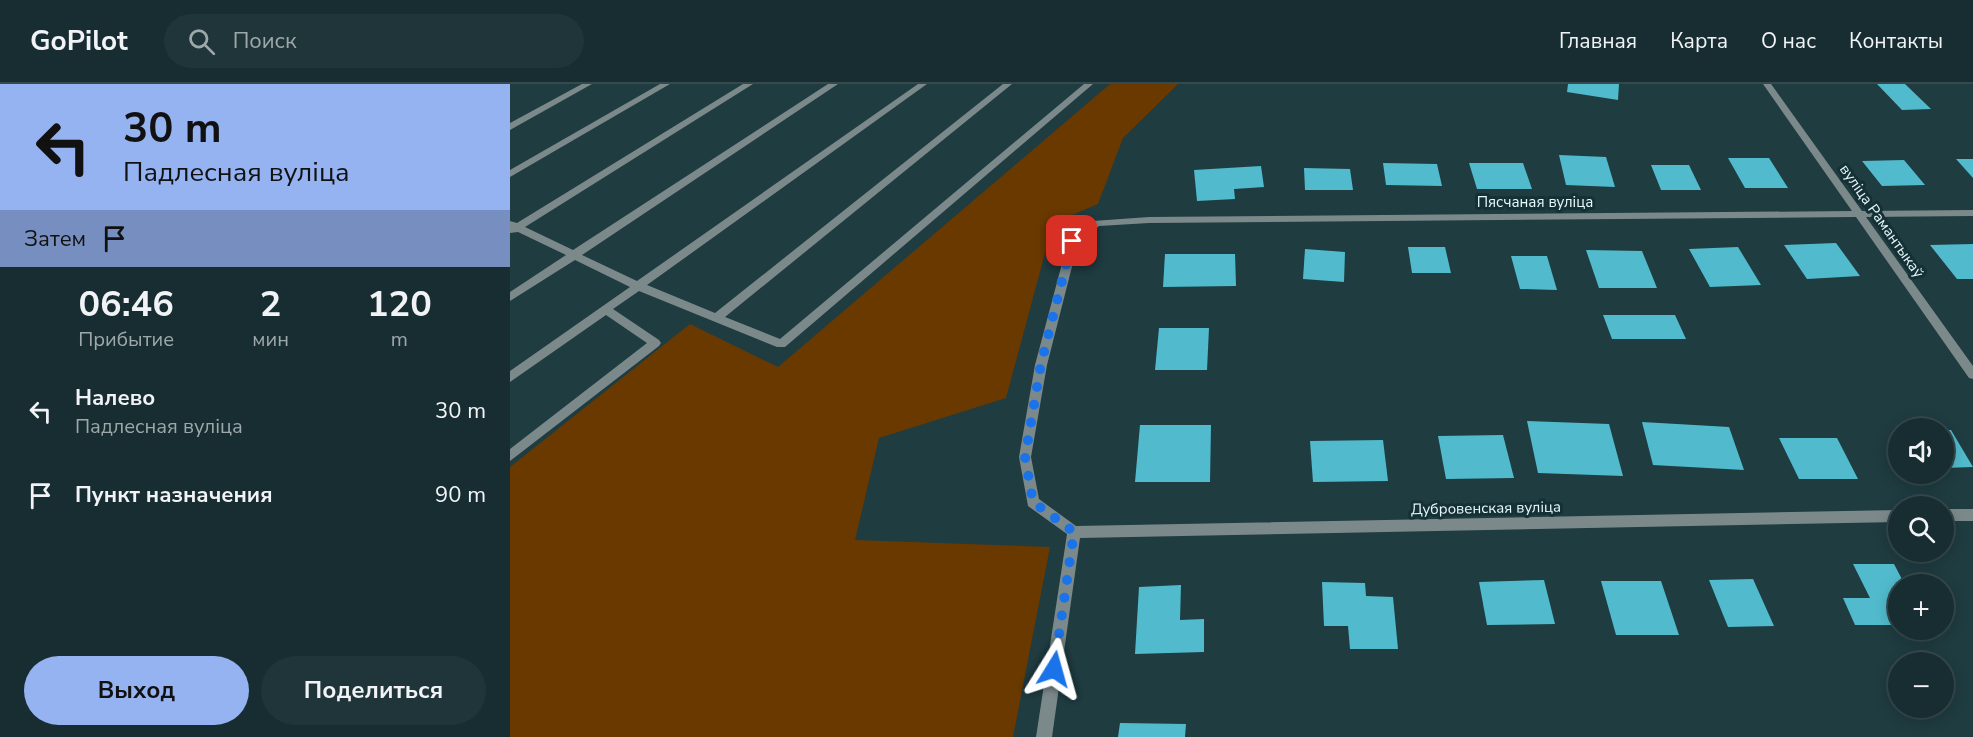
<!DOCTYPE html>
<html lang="ru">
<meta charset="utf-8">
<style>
body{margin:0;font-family:"Nunito Sans",sans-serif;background:#203539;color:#f1f3f6;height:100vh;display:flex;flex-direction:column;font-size:22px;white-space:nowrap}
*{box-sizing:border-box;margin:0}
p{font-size:20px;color:#9ea8ab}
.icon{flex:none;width:33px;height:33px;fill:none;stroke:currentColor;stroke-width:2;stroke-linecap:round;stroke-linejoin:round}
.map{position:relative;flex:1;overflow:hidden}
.details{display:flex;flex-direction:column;background:#172d31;width:510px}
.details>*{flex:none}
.banner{background:#95b2f1;color:#111;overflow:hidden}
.buttons{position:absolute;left:1378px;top:334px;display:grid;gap:12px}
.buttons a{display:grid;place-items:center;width:66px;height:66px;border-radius:50%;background:#172d31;box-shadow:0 3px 15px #0003,0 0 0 2px #36494d;font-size:30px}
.pin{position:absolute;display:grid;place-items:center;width:51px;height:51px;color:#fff;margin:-26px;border-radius:12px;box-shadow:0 3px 9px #0006}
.me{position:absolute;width:66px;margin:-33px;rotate:8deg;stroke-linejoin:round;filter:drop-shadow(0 0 4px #0008)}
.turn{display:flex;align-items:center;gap:21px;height:126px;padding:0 24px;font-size:27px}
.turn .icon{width:78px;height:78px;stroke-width:2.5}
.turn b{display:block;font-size:42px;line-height:51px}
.then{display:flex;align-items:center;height:57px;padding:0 24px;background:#0003;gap:12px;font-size:22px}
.eta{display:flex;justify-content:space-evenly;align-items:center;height:102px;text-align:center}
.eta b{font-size:36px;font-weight:700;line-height:42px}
.button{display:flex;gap:12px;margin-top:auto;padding:12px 24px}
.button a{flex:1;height:69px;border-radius:36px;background:#95b2f1;color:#111;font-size:24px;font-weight:700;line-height:69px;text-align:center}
.button a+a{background:#203539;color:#f1f3f6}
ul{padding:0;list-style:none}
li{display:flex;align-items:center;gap:18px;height:84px;padding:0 24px}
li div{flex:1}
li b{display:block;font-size:22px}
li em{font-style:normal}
header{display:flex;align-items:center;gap:36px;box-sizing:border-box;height:84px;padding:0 30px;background:#172d31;border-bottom:2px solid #36494d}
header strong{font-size:28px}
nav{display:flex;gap:33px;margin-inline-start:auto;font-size:21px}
.search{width:420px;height:54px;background:#203539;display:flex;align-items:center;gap:15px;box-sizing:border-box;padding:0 21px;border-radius:33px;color:#9ea8ab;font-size:22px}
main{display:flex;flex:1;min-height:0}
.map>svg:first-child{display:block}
.green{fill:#693900}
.building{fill:#51bbcd}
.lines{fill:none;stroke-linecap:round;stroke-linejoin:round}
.service{fill:#7c898b;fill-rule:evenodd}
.minor{fill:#7c898b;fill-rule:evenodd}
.route{stroke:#1a73e8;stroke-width:10;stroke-dasharray:0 18}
.labels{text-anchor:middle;stroke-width:6;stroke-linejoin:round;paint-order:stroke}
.street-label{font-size:15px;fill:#e7f8fb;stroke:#153136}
</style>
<header>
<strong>GoPilot</strong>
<div class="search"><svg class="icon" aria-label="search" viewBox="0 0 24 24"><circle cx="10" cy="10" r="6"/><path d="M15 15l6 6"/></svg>Поиск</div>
<nav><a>Главная</a><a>Карта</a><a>О нас</a><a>Контакты</a></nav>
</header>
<main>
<section class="details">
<div class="banner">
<div class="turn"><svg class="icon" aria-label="left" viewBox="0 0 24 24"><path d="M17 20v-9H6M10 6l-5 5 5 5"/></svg><div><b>30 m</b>Падлесная вуліца</div></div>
<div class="then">Затем<svg class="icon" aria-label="arrive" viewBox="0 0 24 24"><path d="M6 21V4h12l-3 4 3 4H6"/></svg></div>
</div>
<div class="eta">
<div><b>06:46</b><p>Прибытие</p></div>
<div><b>2</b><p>мин</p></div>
<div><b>120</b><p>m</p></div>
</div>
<ul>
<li><svg class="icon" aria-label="left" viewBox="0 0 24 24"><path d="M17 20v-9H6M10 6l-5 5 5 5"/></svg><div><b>Налево</b><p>Падлесная вуліца</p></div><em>30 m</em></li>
<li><svg class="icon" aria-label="arrive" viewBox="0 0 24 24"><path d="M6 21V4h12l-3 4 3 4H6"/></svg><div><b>Пункт назначения</b></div><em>90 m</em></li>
</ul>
<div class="button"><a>Выход</a><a>Поделиться</a></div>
</section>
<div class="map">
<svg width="1463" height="653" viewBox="0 0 1463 653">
<rect width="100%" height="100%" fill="#1f3c41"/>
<polygon class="green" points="600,0 668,0 613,54 588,120 562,131 541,147 496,314 369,354 345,456 540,463 503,653 0,653 0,383 180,240 268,283"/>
<g class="building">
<polygon points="1058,0 1109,0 1108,16 1057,8"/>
<polygon points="1367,0 1395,0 1421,25 1392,26"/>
<polygon points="1049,71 1096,73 1105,103 1056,101"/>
<polygon points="1218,74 1259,74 1278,104 1235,104"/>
<polygon points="1446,75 1463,75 1463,94"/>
<polygon points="1394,76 1415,101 1372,102 1352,77"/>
<polygon points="873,79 927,80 932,102 876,101"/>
<polygon points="959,79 1013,79 1022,105 967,105"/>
<polygon points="1141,81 1179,81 1191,106 1151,106"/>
<polygon points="751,82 754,103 724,105 725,115 687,117 684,86"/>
<polygon points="794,84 840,85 843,106 795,106"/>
<polygon points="1326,159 1350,192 1297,195 1274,161"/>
<polygon points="1463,160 1463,195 1447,195 1420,161"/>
<polygon points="898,163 935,163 941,189 902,189"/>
<polygon points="1228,163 1251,201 1200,203 1179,165"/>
<polygon points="795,165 835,168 834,198 793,195"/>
<polygon points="1076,166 1132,167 1147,204 1089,204"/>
<polygon points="655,170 725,170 726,202 653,203"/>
<polygon points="1001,172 1037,172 1047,206 1010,205"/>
<polygon points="1093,231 1165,231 1176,255 1102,255"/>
<polygon points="649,244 699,244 697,286 645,286"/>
<polygon points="1017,337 1099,340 1113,392 1028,389"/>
<polygon points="1132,338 1219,343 1234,386 1143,381"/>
<polygon points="630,341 701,341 700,398 625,398"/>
<polygon points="1434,346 1441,346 1463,383 1434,384"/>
<polygon points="993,351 1004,394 936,395 928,352"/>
<polygon points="1269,354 1327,354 1348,395 1289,395"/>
<polygon points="873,356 878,397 803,398 800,357"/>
<polygon points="1343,480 1384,480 1395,501 1389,501 1389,541 1345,541 1333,514 1360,514"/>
<polygon points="1243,495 1264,542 1218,543 1199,496"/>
<polygon points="1034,496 1045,540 977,541 969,498"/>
<polygon points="1091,497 1151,497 1169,551 1106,551"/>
<polygon points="812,498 855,499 856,512 883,513 888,565 840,565 838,542 814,542"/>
<polygon points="671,501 670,536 694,535 694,568 625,570 629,503"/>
<polygon points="610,639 676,640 675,653 608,653"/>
</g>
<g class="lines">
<g class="service">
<polygon points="72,0 82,0 0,46 0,39"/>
<polygon points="150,0 160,0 0,93 0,86"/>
<polygon points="233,0 243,0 15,143 63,166 318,0 328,0 72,171 127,197 408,0 417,0 137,201 205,229 493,0 502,0 215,233 270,255 574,0 583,0 275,263 267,263 129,207 103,225 149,256 151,259 149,262 0,377 0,365 137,259 96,231 0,298 0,287 120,203 65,176 0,217 0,208 56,171 8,148 0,149 0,137 7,139"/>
</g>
<g class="minor">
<polygon points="1253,0 1261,0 1352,127 1463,126 1463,132 1356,133 1463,282 1463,295 1459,294 1346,133 639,139 589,142 568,159 537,281 521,373 529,415 566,442 1389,426 1389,438 570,454 542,653 526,653 557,450 518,422 509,373 525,281 558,157 583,137 639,133 1342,127"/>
<rect x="1434" y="425" width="29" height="12"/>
</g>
</g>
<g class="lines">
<polyline class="route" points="544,585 564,448 523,418 515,373 531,280 562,157"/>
</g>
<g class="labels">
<g class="street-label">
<text x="1025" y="123">Пясчаная вуліца</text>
<text transform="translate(1372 137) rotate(55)" y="5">вуліца Рамантыкаў</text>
<text transform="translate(976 424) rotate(-1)" y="5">Дубровенская вуліца</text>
</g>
</g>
</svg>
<div class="buttons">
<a><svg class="icon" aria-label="sound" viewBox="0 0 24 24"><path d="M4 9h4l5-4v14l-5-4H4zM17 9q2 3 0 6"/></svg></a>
<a><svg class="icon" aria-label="search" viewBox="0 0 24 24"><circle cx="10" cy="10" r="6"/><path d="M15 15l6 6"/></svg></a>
<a>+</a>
<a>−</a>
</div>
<div class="pin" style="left:562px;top:157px;background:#d93025"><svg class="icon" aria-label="arrive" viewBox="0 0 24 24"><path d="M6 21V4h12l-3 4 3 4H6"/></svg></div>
<svg class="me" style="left:544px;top:585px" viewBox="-20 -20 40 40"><path d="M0-17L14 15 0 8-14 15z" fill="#1a73e8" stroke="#fff" stroke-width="4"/></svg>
</div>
</main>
